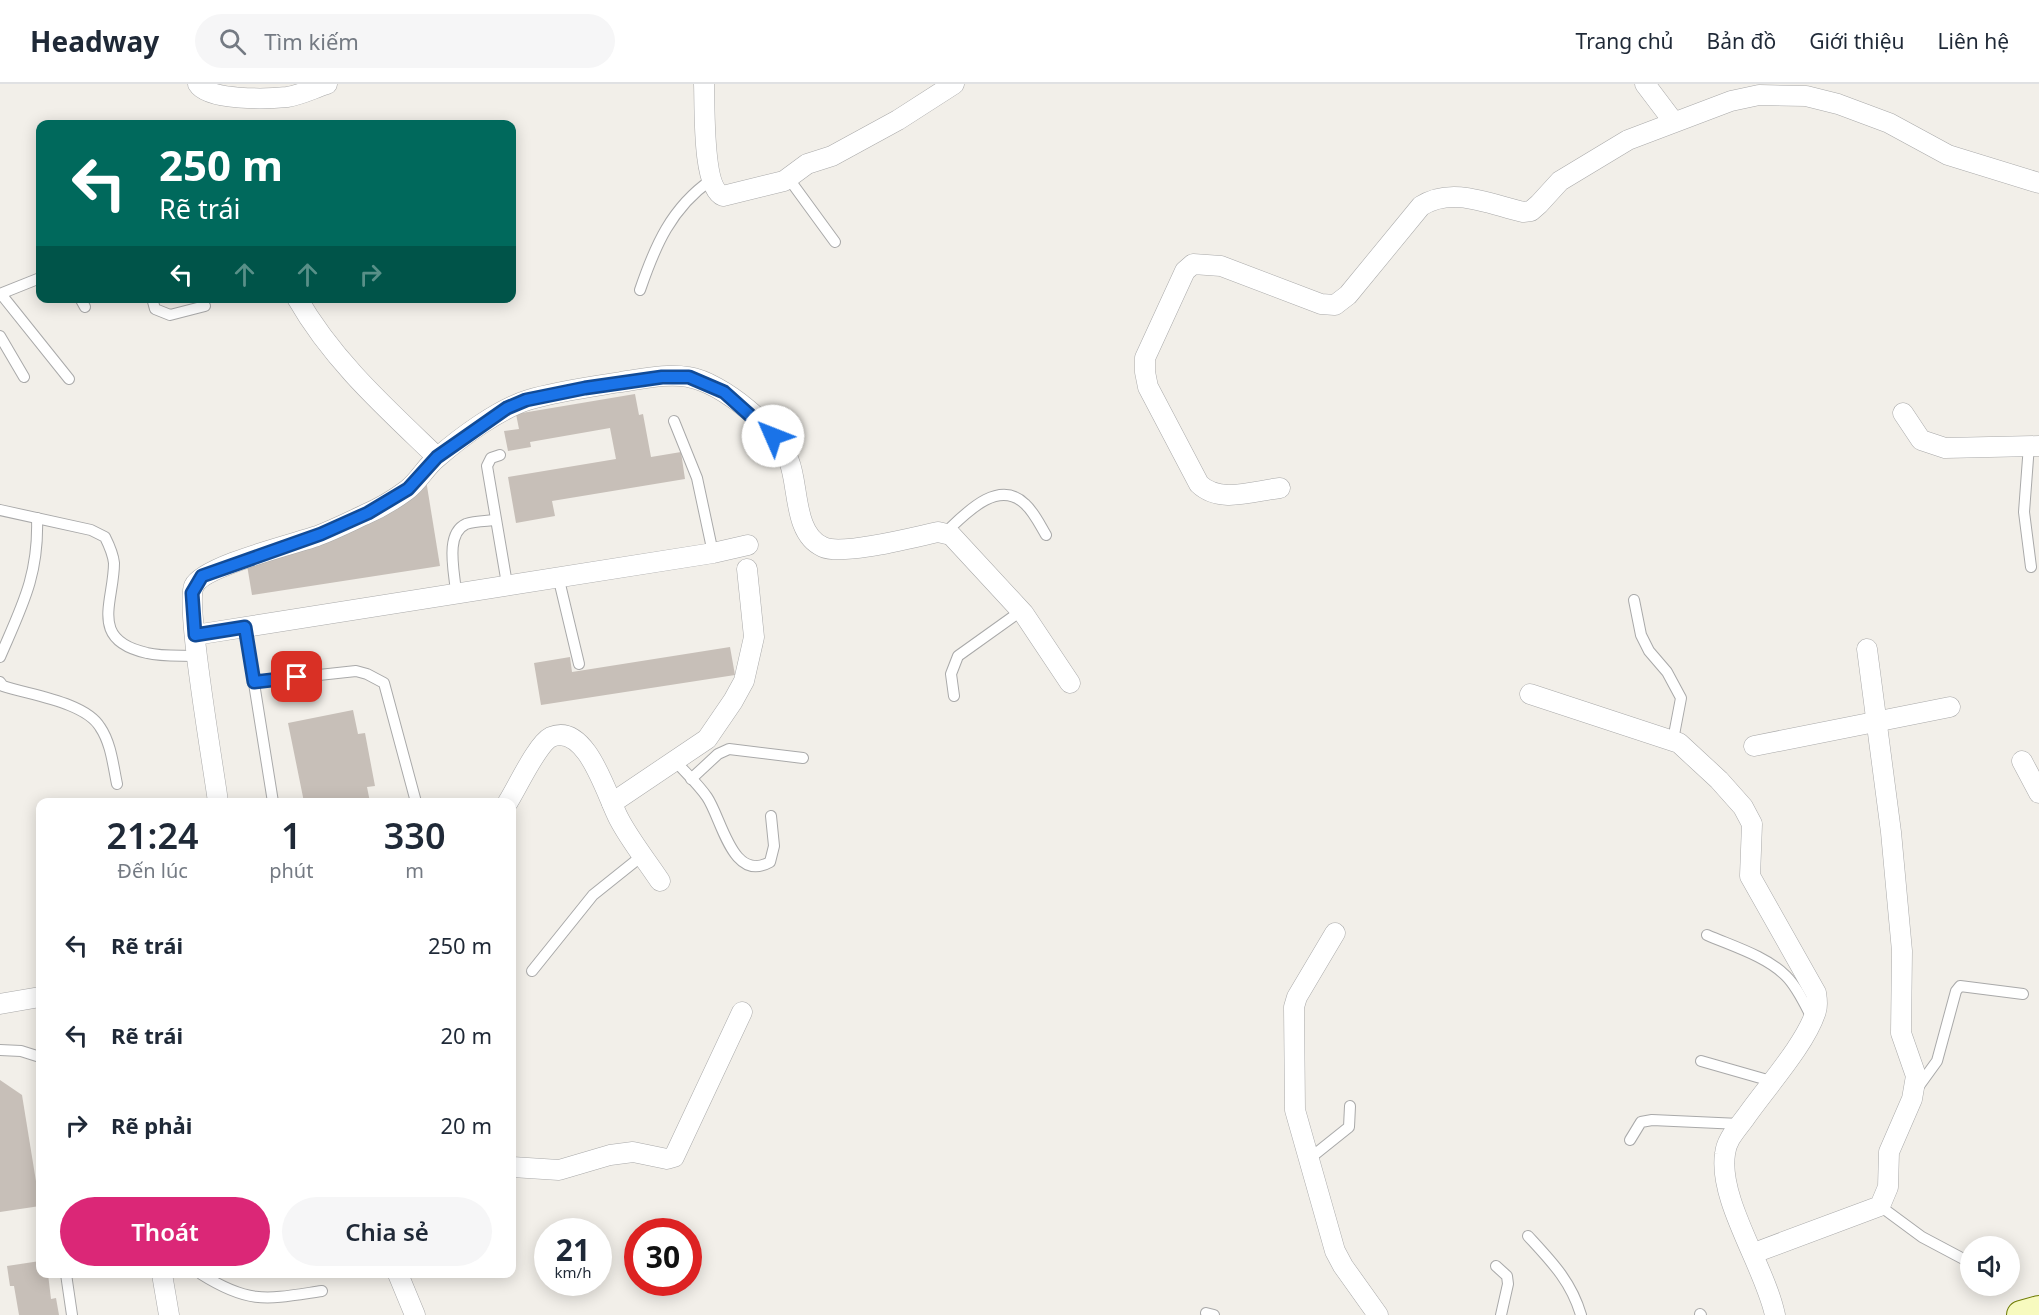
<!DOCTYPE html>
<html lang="vi">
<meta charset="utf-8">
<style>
body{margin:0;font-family:"Noto Sans",sans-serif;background:#f6f6f7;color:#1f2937;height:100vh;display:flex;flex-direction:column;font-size:22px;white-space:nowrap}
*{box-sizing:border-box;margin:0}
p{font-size:20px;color:#747a83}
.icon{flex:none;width:33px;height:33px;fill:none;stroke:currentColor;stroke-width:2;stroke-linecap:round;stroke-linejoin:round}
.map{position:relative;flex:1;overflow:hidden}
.panel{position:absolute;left:36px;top:714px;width:480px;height:480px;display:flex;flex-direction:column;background:#fff;border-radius:12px;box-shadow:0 3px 15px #0003}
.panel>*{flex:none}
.top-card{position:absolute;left:36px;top:36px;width:480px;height:183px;border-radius:12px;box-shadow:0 3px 15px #0003;background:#00695c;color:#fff;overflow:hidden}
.buttons{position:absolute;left:1960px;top:1152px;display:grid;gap:12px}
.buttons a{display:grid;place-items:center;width:60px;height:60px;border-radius:50%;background:#fff;box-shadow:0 3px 15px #0003;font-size:30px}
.speed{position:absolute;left:534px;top:1134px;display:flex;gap:12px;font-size:30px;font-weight:700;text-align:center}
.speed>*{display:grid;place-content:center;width:78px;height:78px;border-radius:50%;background:#fff;box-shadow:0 3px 15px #0003;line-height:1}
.speed small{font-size:15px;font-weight:400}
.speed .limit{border:9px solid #d22;background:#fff;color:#111}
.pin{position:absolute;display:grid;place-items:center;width:51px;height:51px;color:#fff;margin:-26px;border-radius:12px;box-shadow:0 3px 9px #0006}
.me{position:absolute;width:66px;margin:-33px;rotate:314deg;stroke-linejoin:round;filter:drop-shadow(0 0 4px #0008)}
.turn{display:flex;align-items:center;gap:21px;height:126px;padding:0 24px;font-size:27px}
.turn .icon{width:78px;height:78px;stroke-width:2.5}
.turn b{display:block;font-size:42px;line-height:51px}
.lanes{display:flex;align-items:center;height:57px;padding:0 24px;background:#0003;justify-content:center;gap:30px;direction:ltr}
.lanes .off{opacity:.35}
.eta{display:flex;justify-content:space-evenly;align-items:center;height:102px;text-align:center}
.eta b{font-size:36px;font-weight:600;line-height:42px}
.cta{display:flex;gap:12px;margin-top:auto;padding:12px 24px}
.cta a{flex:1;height:69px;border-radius:36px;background:#db2777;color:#fff;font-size:24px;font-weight:600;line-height:69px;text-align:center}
.cta a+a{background:#f6f6f7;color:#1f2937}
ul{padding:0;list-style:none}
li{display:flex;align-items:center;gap:18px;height:90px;padding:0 24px}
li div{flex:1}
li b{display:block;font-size:22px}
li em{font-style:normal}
header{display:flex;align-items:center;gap:36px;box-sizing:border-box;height:84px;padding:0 30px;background:#fff;border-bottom:2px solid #e0e1e3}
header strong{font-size:28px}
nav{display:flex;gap:33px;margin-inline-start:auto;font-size:21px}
.search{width:420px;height:54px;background:#f6f6f7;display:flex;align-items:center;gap:15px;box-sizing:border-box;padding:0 21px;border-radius:33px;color:#747a83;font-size:22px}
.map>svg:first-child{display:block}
.building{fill:#c7bfb8}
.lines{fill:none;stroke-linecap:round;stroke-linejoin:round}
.lane-casing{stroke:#a9a9a9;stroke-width:12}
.street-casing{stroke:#a9a9a9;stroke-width:21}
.secondary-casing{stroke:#707d05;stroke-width:30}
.lane{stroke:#fff;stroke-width:10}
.street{stroke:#fff;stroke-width:20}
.secondary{stroke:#f7fabf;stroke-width:28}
.route-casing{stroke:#114b97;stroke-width:15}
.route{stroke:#1a73e8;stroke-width:10}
</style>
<header>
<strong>Headway</strong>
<div class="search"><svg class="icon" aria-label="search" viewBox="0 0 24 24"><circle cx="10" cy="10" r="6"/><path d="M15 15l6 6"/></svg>Tìm kiếm</div>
<nav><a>Trang chủ</a><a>Bản đồ</a><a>Giới thiệu</a><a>Liên hệ</a></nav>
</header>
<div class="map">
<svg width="2039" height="1231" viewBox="0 0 2039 1231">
<rect width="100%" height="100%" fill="#f2efe9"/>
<g class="building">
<polygon points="635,310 639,331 643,330 651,373 681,368 685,395 552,417 555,432 516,439 508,393 616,375 610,344 530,358 531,363 508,367 504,347 519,345 516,330"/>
<polygon points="426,396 440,482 252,511 247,481"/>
<polygon points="730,563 735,591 541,621 534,579 570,573 572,588"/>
<polygon points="353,626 358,650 365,649 375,702 367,703 370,718 304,718 288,639"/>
<polygon points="0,996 22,1011 40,1122 0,1128"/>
<polygon points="40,1177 40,1190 48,1190 51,1215 56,1214 59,1231 19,1231 14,1202 10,1202 7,1182"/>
</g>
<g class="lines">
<defs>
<g id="lane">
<polyline points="789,95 835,158"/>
<path d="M640,206C655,162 671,124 711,96"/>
<polyline points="0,210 40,194"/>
<polyline points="1,210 69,295"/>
<polyline points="80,214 85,223"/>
<polyline points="152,214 155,225 170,231 205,222"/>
<polyline points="0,252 24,293"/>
<polyline points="674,337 697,394 713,469"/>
<polyline points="2029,361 2024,428 2031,483"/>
<polyline points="500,371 491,374 487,382 507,500"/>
<path d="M0,426L91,446L105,453C109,461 113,470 114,479C114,518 88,556 147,569C163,573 182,571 198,572"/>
<path d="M946,448C965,430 998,394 1025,420C1034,428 1040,441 1046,451"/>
<polyline points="558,492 579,580"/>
<path d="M456,509C455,490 444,450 466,440C474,437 486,437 495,436"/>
<polyline points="1634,516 1641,551 1649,567 1667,588 1681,614 1673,656"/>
<polyline points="245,543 273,718"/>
<path d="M0,573C22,522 39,491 37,434"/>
<path d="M0,598L3,602C30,611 85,618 100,643C111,659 113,681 117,700"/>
<polyline points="254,598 356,587 367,590 384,599 416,718"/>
<polyline points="954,612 951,590 958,572 1021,527"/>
<path d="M676,678C686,689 698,700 707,713C722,735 732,799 770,778L774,762L771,732"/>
<polyline points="691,695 718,670 729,665 803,674"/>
<path d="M1707,851C1732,862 1766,872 1786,892C1798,904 1805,921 1813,936"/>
<polyline points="532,887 593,811 643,771"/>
<polyline points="0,966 21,967 40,973"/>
<polyline points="1701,977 1771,997"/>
<polyline points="1916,1006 1937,977 1956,907 1960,902 2023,910"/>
<polyline points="1630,1056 1641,1038 1652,1036 1740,1040"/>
<polyline points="1309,1075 1349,1043 1350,1022"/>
<polyline points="1880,1122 1922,1153 1971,1179"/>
<path d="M1528,1152C1551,1177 1571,1197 1581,1231"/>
<polyline points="1496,1182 1507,1192 1508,1200 1501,1231"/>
<polyline points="66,1190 72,1231"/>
<path d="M201,1190C250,1221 268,1215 322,1207"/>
<polyline points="1206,1229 1214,1231"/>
<polyline points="1700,1230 1701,1231"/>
</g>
<g id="street">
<path d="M198,0C208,17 268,15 287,13C301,11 314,4 327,0"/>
<path d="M704,0C705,22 702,104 723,112L784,97L807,80L832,72L898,36L954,0"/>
<polyline points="1645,0 1673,37"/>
<path d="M297,214C333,277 386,324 437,373"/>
<polyline points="1903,329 1921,356 1945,364 2039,362"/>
<path d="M1280,404C1253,407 1220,420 1199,400L1148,303L1145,288V274L1185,187L1193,180L1221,182L1321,220L1335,221L1348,211L1421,122C1452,102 1489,120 1523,128L1531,127L1539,120L1560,97L1628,56L1731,17L1759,11L1806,12L1838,20L1889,39L1948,71L2039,99"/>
<polyline points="195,551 713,469 748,461"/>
<path d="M1530,610L1679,659L1719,696L1743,723L1752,740L1750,792L1816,909C1817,915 1818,921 1816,927C1806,960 1765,1005 1745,1034C1737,1045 1726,1056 1725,1070C1718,1116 1765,1183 1775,1231"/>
<polyline points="1754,662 1950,623"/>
<polyline points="2022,677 2039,709"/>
<path d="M218,718C214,686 185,520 194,502C203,482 294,460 317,452C333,446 349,438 364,431C378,425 395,415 407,406C419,397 426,382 438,373C461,353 499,325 528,316C558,307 590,303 621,298C643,295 667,289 688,293C722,298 778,345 789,377C799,401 793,450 823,463C843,472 914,453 938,448L951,451L1024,530L1070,599"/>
<path d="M508,718C517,704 537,660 551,653C587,638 607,713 619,735C630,756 646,776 660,797"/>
<polyline points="612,719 707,655 733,617 744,597 754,553 747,485"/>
<polyline points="1335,849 1297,913 1294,923 1295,1026 1335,1167 1343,1182 1378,1231"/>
<polyline points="0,920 40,913"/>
<polyline points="512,1083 559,1086 610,1071 633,1068 667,1075 674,1073 742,928"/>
<polyline points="1754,1169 1880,1122 1888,1103 1889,1068 1912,1015 1916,992 1901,949 1902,867 1891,748 1867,565"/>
<polyline points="162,1190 169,1231"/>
<polyline points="398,1190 415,1231"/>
</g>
<polyline id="secondary" points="2021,1231 2039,1226"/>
</defs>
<use href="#lane" class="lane-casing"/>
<use href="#street" class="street-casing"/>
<use href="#secondary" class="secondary-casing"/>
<use href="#lane" class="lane"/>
<use href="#street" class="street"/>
<use href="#secondary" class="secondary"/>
</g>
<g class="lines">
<defs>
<polyline id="route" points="297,593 254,598 245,543 195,551 192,509 202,492 321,450 368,429 408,405 437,373 507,324 526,316 585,304 662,293 689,293 724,308 773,352"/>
</defs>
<use href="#route" class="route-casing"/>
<use href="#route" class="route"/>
</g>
</svg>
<div class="buttons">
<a><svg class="icon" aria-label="sound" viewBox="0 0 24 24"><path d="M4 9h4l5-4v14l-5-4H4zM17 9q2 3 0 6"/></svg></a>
</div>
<div class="speed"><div>21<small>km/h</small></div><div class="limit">30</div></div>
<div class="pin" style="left:297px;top:593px;background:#d93025"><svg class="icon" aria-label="arrive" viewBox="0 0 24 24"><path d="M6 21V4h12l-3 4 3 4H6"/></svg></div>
<svg class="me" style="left:773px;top:352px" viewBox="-20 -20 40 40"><circle r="19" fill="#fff"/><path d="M0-13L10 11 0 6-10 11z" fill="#1a73e8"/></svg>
<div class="top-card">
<div class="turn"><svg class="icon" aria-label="left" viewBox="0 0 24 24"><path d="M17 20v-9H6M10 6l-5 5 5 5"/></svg><div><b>250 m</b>Rẽ trái</div></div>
<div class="lanes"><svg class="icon" aria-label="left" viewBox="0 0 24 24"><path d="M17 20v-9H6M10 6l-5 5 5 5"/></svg><svg class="icon off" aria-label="ahead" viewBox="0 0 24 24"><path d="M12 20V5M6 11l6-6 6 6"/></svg><svg class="icon off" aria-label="ahead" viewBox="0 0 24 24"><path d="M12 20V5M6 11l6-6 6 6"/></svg><svg class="icon off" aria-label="right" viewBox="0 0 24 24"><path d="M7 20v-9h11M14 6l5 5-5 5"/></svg></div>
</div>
<section class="panel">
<div class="eta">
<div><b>21:24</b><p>Đến lúc</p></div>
<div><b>1</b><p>phút</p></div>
<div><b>330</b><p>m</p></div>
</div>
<ul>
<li><svg class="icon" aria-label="left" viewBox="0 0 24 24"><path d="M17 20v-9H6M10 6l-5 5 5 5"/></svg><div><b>Rẽ trái</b></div><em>250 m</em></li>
<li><svg class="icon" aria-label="left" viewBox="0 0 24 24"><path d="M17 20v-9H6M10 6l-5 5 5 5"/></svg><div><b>Rẽ trái</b></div><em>20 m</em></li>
<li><svg class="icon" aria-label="right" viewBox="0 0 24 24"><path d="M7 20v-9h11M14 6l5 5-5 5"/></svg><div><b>Rẽ phải</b></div><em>20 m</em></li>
</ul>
<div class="cta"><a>Thoát</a><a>Chia sẻ</a></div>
</section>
</div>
